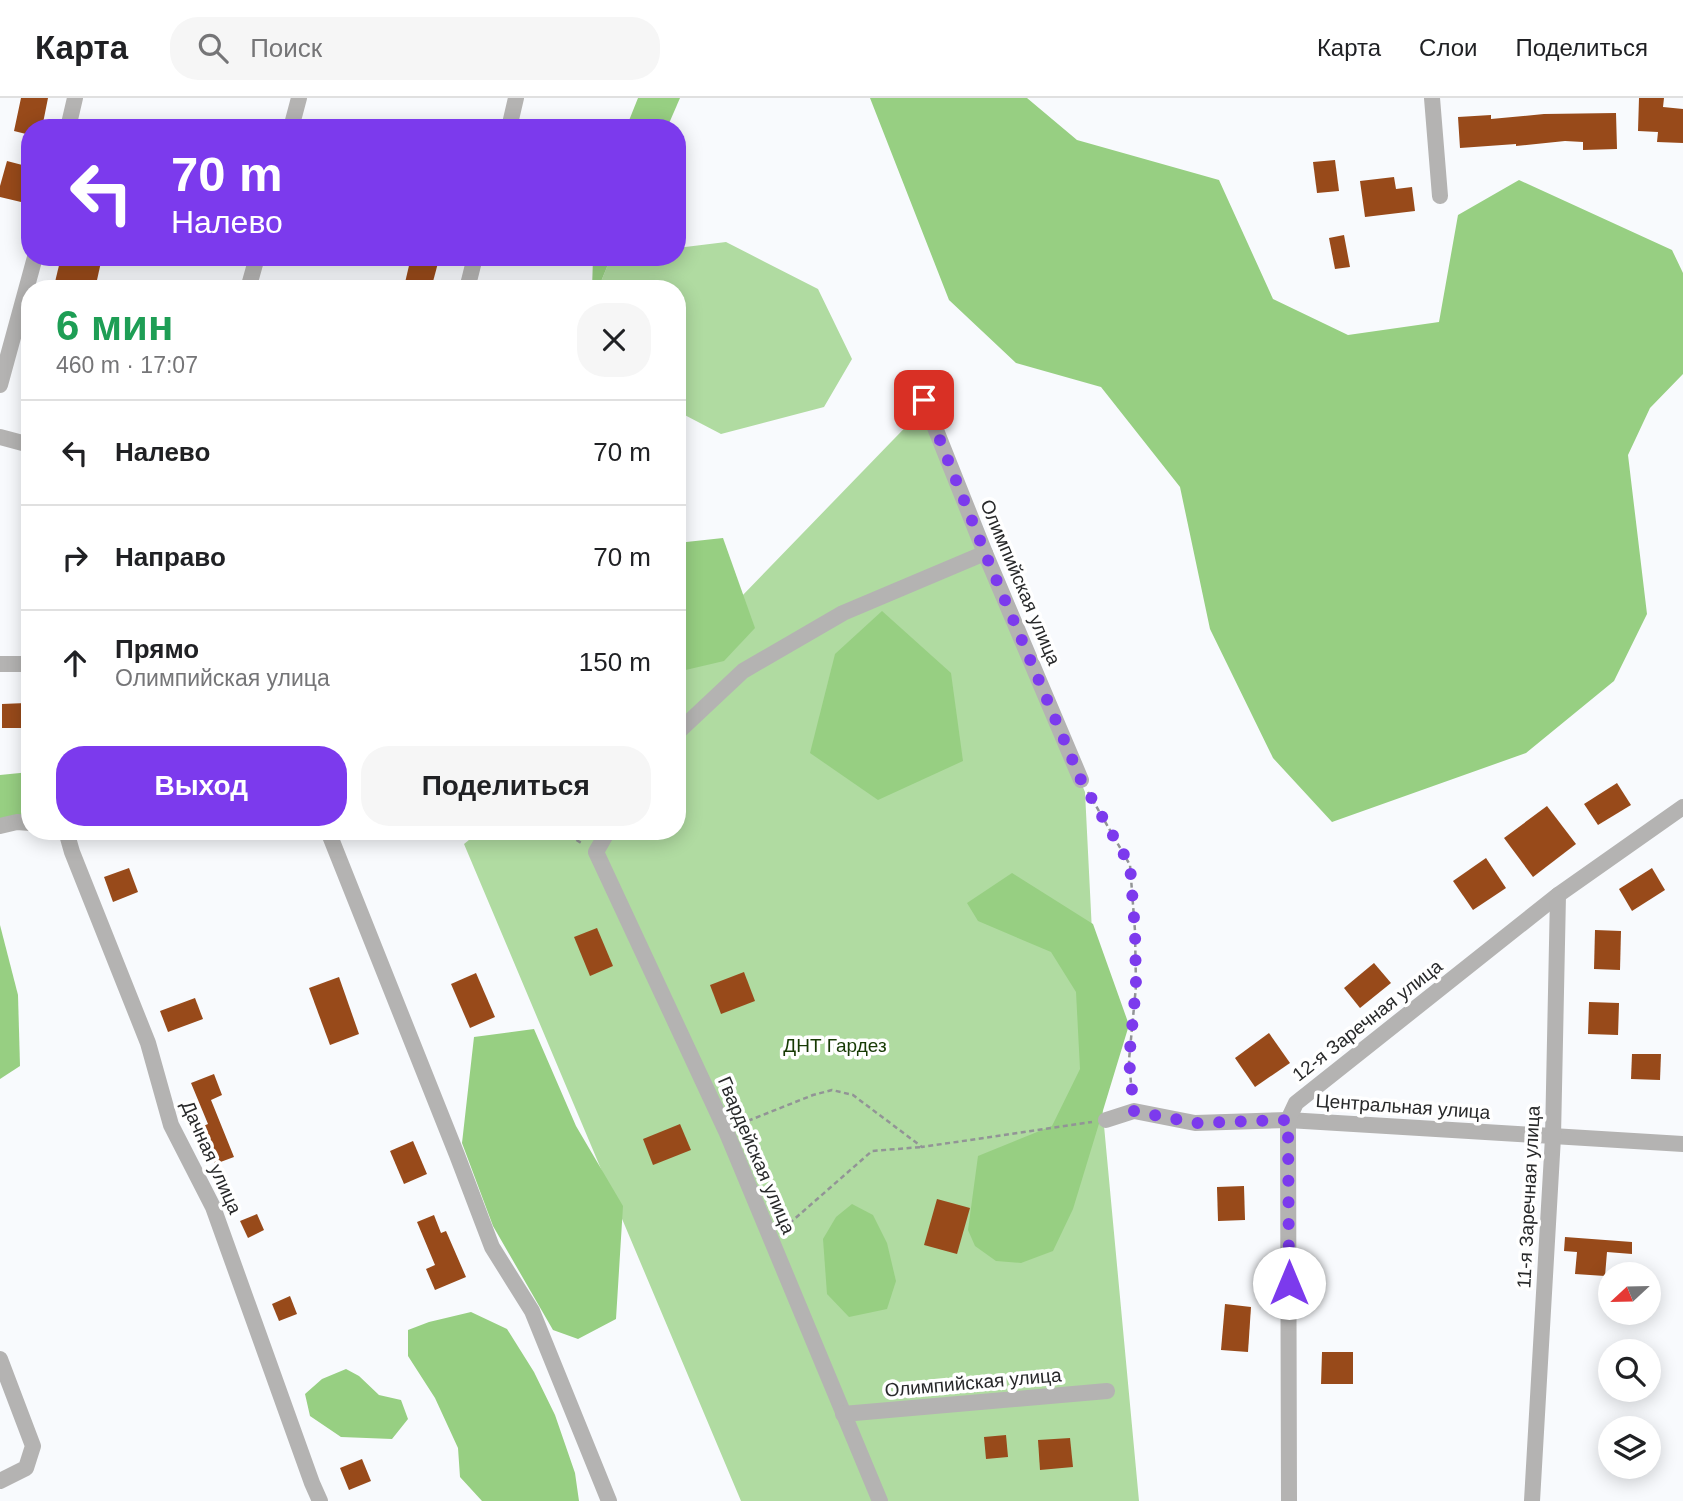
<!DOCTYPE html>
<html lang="ru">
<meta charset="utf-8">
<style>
body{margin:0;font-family:Helvetica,sans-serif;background:#f6f6f6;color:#202124;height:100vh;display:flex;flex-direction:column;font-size:26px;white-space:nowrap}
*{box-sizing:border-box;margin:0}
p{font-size:23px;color:#757577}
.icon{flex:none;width:38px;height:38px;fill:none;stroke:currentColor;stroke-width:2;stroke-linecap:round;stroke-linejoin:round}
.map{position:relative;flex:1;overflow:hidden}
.side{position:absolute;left:21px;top:182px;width:665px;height:560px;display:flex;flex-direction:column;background:#fff;border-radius:28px;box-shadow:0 4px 18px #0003}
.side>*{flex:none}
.guide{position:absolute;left:21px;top:21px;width:665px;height:147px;border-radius:28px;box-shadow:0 4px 18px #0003;background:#7c3aed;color:#fff;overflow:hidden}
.needle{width:46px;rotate:248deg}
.tools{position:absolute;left:1598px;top:1164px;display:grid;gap:14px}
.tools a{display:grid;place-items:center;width:63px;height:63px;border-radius:50%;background:#fff;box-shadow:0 4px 18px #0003;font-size:35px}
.pin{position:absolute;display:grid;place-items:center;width:60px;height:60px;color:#fff;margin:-30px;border-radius:14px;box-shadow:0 4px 10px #0006}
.me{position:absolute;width:77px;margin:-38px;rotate:0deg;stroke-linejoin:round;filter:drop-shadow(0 0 5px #0008)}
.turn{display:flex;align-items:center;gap:24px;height:147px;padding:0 35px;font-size:32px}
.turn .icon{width:91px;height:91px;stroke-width:2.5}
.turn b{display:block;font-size:49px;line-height:60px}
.round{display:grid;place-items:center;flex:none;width:74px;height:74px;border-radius:28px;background:#f6f6f6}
.head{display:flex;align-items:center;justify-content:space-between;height:119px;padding:0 35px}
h1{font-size:42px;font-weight:800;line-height:52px;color:#1e9e55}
.cta{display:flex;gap:14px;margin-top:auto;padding:14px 35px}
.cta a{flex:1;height:80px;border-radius:28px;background:#7c3aed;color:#fff;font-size:28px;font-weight:800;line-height:80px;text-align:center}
.cta a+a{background:#f6f6f6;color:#202124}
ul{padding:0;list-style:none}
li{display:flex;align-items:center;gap:21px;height:105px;padding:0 35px;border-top:2px solid #e0e0e0}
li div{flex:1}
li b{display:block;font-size:26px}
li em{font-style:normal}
header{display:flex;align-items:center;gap:42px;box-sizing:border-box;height:98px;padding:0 35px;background:#fff;border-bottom:2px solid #e0e0e0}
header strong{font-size:33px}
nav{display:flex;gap:38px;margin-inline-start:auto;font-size:24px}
.search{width:490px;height:63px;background:#f6f6f6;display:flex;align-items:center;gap:18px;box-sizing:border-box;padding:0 24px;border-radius:28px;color:#757577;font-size:26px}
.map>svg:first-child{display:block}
.green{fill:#b0dba1}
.forest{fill:#97cf82}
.building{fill:#984a1a}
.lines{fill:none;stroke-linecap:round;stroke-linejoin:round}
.path{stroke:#929496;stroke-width:2.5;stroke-dasharray:5 3.5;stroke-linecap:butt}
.minor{stroke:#b4b3b2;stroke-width:16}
.route{stroke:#7c3aed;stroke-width:12;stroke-dasharray:0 21.6}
.labels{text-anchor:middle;stroke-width:7;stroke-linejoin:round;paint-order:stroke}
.street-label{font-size:19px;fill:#28292a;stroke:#fff}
.park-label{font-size:19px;fill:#173a04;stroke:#fff}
</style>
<header>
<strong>Карта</strong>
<div class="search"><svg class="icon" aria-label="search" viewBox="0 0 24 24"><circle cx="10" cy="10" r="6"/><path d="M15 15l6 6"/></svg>Поиск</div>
<nav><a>Карта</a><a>Слои</a><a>Поделиться</a></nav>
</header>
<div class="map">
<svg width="1683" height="1403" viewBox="0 0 1683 1403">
<rect width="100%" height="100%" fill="#f8fafd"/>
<g class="green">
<polygon points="726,144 818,191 852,261 824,309 721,336 677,313 677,191 598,191 611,159 677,159 677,150"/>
<polygon points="924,310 1085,694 1099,974 1139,1403 741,1403 464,746 480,733 677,733 677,565"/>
</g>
<g class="forest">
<polygon points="638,0 680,0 667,30 626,30"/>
<polygon points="870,0 1027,0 1077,42 1219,82 1273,201 1348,237 1439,224 1458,117 1519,82 1672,152 1683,175 1683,276 1650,310 1628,357 1647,516 1614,583 1526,655 1332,724 1273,660 1210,531 1180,389 1101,289 1016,265 949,202"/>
<polygon points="593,159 611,159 598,191 592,191"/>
<polygon points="723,440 755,530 724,563 677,574 677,445"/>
<polygon points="882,513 951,575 963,663 878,702 810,655 835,556"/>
<polygon points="30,674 30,726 0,727 0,677"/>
<polygon points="1012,775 1093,826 1129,927 1073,1111 1053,1153 1021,1165 996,1163 975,1148 968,1132 978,1058 1052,1028 1080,971 1076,894 1051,854 978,823 967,805"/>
<polygon points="0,827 18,897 20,968 0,981"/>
<polygon points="534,931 576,1028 623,1108 616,1221 578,1241 553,1232 493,1128 462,1045 474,939"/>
<polygon points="852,1106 873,1117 887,1145 896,1183 887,1211 849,1219 827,1196 823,1141 836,1119"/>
<polygon points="471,1214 507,1231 534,1274 555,1317 575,1375 579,1403 482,1403 460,1379 458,1350 435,1300 408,1258 408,1232 429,1224"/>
<polygon points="346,1271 359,1278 379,1297 401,1302 408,1321 392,1341 341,1339 310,1318 305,1296 322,1281"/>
</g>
<g class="building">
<polygon points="21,0 48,0 42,30 30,30 30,37 14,33"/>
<polygon points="1639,0 1664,0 1663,9 1683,11 1683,45 1657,44 1658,34 1638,33"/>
<polygon points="1616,15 1617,51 1583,52 1583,44 1565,43 1516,48 1516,46 1460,50 1458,19 1491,17 1491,21 1544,16"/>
<polygon points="1335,62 1339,93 1317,95 1313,64"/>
<polygon points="7,63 30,69 21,104 0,99 0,88"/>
<polygon points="1394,79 1396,91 1412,89 1415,113 1365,119 1360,83"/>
<polygon points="1344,137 1350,169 1335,171 1329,140"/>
<polygon points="61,159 80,159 101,164 95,191 55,184"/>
<polygon points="411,159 438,165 431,191 411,191 404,189"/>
<polygon points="26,605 27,630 2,630 2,606"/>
<polygon points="1617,685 1631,707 1598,727 1584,706"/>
<polygon points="1547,708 1576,746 1533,779 1504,740"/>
<polygon points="1486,760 1506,790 1473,812 1453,783"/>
<polygon points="129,770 138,794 113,804 104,779"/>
<polygon points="1652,770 1665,792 1632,813 1619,791"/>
<polygon points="597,830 613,868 590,878 574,839"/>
<polygon points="1595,832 1621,833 1620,872 1594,871"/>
<polygon points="1374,865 1391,885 1360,910 1344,890"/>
<polygon points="744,874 755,903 721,916 710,887"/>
<polygon points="476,875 495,919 470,930 451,886"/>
<polygon points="339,879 359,936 330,947 309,890"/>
<polygon points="195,900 203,921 168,934 160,913"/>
<polygon points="1589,904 1619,905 1618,937 1588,936"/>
<polygon points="1269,935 1290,965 1255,989 1235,960"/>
<polygon points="1632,956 1661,956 1660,982 1631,981"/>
<polygon points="214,976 222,997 211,1002 234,1059 215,1066 201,1029 208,1026 191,985"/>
<polygon points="680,1026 691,1052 653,1067 643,1041"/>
<polygon points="413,1043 427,1076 404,1086 390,1053"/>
<polygon points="1244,1088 1245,1122 1218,1123 1217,1089"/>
<polygon points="937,1101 970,1110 957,1156 924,1147"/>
<polygon points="257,1116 264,1132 248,1140 240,1123"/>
<polygon points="434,1117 441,1135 446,1133 466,1179 435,1192 426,1171 435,1167 417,1124"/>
<polygon points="1565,1139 1632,1144 1632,1156 1607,1154 1605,1178 1575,1176 1577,1154 1564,1153"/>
<polygon points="290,1198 297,1216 279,1223 272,1206"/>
<polygon points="1225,1206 1251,1209 1248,1254 1221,1252"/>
<polygon points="1322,1254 1353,1254 1353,1286 1321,1286"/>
<polygon points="1006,1337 1008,1359 986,1361 984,1339"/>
<polygon points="1070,1340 1073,1369 1040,1372 1038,1342"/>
<polygon points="362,1361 371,1383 349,1392 340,1370"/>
</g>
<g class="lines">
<g class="path">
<polyline points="1088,694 1130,767 1135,833 1136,888 1129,962 1132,997"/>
<polyline points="562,733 583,746"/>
<polyline points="740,1026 813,997 832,992 853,997 922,1049 1092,1024"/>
<polyline points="783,1131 872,1053 922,1049"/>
</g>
<g class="minor">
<polyline points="1432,0 1440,98"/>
<polyline points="68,30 75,0"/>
<polyline points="291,30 299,0"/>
<polyline points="509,30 516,0"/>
<polyline points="248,191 257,159"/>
<polyline points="467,191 475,159"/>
<polyline points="0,287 35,159"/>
<polyline points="924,302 985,455 1081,682"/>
<polyline points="0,339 30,347"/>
<polyline points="0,566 30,566"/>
<polyline points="677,635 743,573 843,515 985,455"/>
<polyline points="0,728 17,724 30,725"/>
<polyline points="66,733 72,754 148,945 171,1027 213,1109 312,1385 320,1403"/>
<polyline points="328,733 457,1057 492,1149 532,1213 609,1403"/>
<polyline points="608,733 596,754 726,1033 880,1403"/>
<polyline points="1106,1022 1134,1013 1195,1025 1288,1022 1683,1046"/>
<polyline points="0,1261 33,1348 26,1370 0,1383"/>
<polyline points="843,1316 1107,1293"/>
<polyline points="1289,1403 1288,1022 1296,1005 1558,797 1683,709"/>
<polyline points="1532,1403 1553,1039 1558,797"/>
</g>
</g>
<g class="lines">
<polyline class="route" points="924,302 985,455 1081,682 1130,767 1135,833 1136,888 1129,962 1134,1013 1195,1025 1288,1022 1289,1185"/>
</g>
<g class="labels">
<g class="street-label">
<text transform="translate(1021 484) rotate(67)" y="7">Олимпийская улица</text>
<text transform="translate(1367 922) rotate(-38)" y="7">12-я Заречная улица</text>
<text transform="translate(1403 1008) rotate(4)" y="7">Центральная улица</text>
<text transform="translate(757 1057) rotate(67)" y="7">Гвардейская улица</text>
<text transform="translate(212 1059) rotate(66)" y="7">Дачная улица</text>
<text transform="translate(1528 1099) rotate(-87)" y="7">11-я Заречная улица</text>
<text transform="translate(973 1284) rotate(-5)" y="7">Олимпийская улица</text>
</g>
<g class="park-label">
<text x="835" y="954">ДНТ Гардез</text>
</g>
</g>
</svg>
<div class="tools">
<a><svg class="needle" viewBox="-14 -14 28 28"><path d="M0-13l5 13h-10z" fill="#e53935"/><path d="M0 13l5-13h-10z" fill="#757577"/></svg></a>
<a><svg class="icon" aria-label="search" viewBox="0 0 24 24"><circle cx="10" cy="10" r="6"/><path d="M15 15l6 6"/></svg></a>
<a><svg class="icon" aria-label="layers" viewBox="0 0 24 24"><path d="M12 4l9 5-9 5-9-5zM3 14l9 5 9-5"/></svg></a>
</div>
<div class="pin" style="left:924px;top:302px;background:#d93025"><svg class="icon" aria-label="arrive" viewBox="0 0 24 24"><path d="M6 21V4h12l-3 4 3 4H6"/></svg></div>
<svg class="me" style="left:1289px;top:1185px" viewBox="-20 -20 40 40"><circle r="19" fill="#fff"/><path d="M0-13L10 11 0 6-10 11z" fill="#7c3aed"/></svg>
<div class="guide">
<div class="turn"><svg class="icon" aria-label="left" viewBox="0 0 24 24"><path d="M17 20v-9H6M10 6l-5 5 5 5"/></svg><div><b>70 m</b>Налево</div></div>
</div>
<section class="side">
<div class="head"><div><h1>6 мин</h1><p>460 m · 17:07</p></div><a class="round"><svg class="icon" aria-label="close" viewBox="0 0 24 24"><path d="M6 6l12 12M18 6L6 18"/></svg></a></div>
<ul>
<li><svg class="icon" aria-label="left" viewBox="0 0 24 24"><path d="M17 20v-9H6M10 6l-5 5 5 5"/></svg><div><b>Налево</b></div><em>70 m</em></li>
<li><svg class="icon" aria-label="right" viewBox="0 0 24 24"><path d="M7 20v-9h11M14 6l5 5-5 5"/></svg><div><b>Направо</b></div><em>70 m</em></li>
<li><svg class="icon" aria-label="ahead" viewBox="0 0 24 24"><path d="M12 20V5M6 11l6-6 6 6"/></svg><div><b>Прямо</b><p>Олимпийская улица</p></div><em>150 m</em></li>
</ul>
<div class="cta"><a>Выход</a><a>Поделиться</a></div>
</section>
</div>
